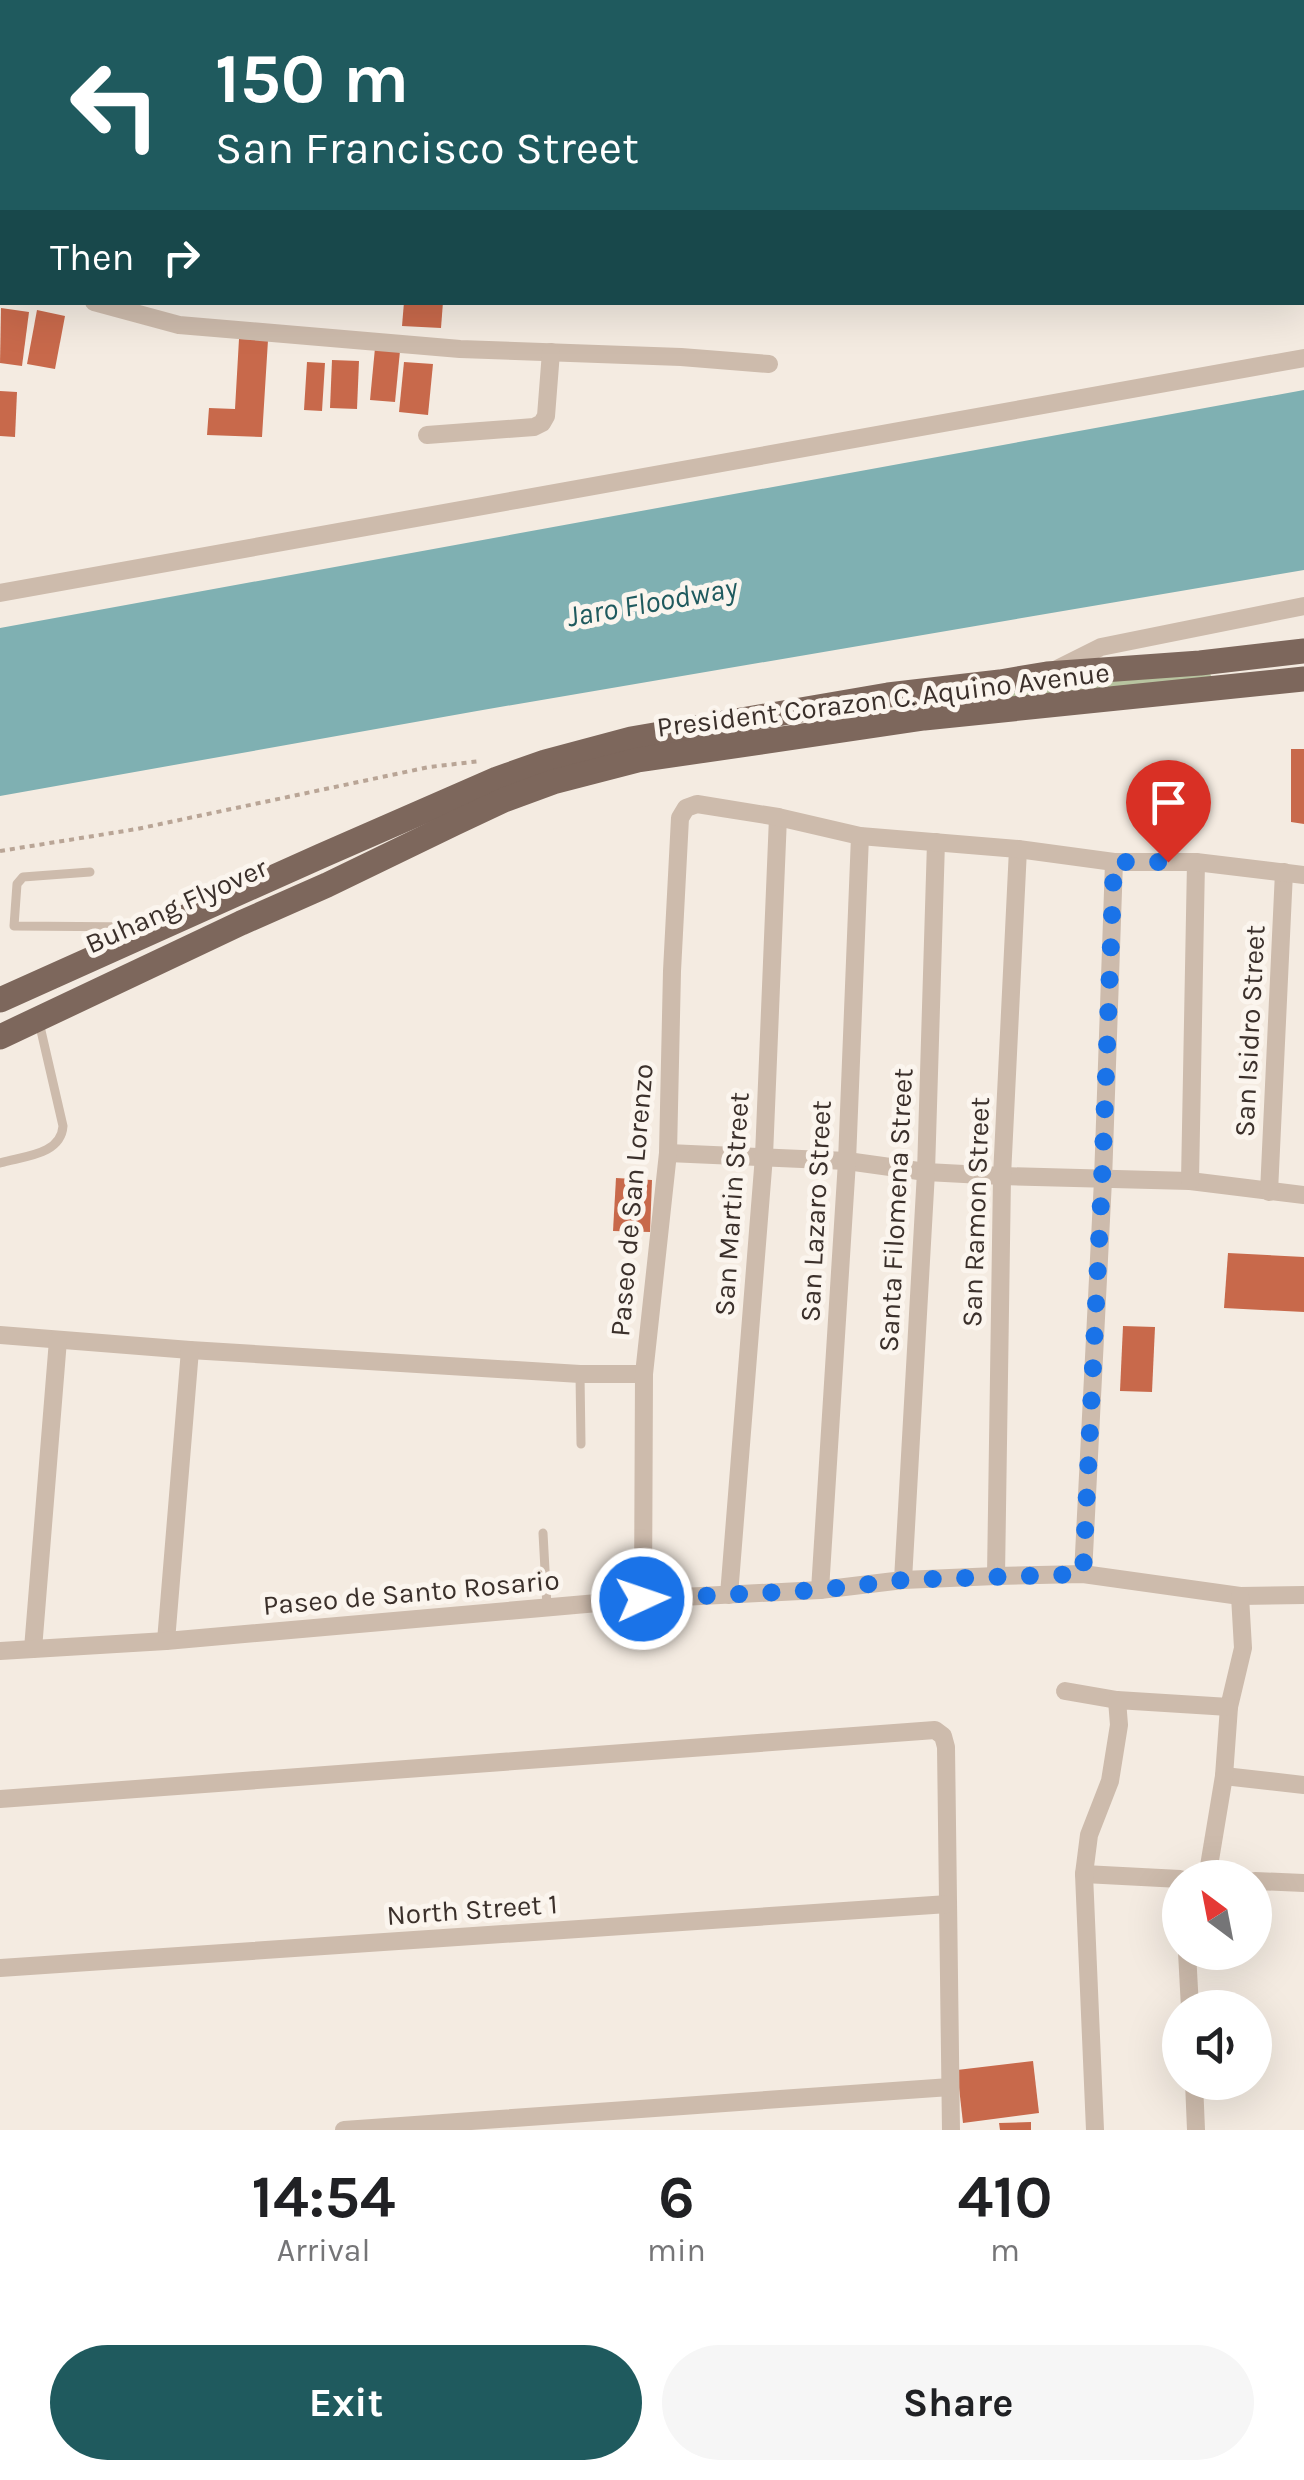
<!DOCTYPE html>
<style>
body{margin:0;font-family:Karla,sans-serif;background:#f6f6f6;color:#202124;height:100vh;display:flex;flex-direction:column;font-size:38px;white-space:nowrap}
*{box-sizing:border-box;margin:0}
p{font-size:32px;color:#757577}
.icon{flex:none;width:55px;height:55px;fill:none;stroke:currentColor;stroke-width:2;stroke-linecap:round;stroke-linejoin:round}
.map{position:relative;height:2130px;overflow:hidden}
.details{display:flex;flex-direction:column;background:#fff;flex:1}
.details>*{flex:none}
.banner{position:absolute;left:0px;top:0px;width:1305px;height:305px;box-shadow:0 10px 40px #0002;background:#1f5a5e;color:#fff;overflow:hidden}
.needle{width:65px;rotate:328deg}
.fabs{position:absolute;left:1162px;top:1860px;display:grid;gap:20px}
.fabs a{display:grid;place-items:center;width:110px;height:110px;border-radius:50%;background:#fff;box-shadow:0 10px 40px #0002;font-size:50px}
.pin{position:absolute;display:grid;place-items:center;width:85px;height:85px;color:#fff;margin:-102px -42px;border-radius:50% 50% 50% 0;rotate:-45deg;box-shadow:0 0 10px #0007}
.pin .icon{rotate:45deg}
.me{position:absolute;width:110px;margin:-55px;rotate:87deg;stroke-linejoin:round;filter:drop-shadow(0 0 8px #0008)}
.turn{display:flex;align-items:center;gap:35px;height:210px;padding:0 50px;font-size:45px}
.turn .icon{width:130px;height:130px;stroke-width:2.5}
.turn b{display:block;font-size:70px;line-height:85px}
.then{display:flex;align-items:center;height:95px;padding:0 50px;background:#0003;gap:20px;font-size:38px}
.eta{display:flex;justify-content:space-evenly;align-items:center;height:170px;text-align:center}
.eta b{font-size:60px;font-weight:700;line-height:70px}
.action{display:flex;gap:20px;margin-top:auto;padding:20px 50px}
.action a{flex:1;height:115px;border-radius:60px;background:#1f5a5e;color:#fff;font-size:40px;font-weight:700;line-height:115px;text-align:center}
.action a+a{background:#f6f6f6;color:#202124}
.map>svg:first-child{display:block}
.green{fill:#b8c4a0}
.water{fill:#7fb0b2}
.building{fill:#c8694b}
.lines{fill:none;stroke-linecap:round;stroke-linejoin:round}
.path{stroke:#b9a596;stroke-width:4;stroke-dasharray:5 5;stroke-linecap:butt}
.service{stroke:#cdbbac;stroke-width:9}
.minor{stroke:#cdbbac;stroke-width:18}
.primary{stroke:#7d675c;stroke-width:25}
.route{stroke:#1a73e8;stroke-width:18;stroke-dasharray:0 32.4}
.labels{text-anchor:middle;stroke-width:10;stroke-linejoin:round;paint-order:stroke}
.street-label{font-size:28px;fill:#3b302b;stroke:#fbf5ee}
.water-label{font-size:30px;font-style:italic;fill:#1f5a5e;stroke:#fbf5ee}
</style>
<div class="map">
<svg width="1304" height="2130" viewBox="0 0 1304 2130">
<rect width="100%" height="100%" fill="#f4ebe1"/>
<polygon class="green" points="1209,671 1212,678 994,702 992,697 993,690"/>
<polygon class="water" points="1304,390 1304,570 477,711 0,796 0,628"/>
<g class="building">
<polygon points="404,302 443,302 441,328 402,326"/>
<polygon points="1,308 29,312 22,366 0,363"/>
<polygon points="37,310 65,316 55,369 27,364"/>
<polygon points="239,339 268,340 262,437 207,435 209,408 235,409"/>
<polygon points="375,348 400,351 395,402 370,400"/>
<polygon points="332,360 359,361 357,409 330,408"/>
<polygon points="307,362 325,363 322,411 304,410"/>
<polygon points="404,362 433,364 428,415 399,412"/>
<polygon points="0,391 17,392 15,437 0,436"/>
<polygon points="1291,749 1304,749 1304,824 1291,822"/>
<polygon points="616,1178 652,1180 650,1232 613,1231"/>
<polygon points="1228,1253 1304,1257 1304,1312 1224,1308"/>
<polygon points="1123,1326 1155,1327 1152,1392 1120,1391"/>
<polygon points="1033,2061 1039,2113 963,2123 957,2070"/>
<polygon points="1031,2122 1031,2130 1000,2130 999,2123"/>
</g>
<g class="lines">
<polyline class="path" points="0,851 137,829 429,767 481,761"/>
<g class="service">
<polyline points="90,872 23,877 17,884 14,926 142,927"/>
<path d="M0,1163C24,1156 61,1155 63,1126L39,1022"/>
<polyline points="580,1374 581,1444"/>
<polyline points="543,1533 547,1607"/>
</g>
<g class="minor">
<polyline points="753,2 753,0"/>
<polyline points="1137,2 1138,0"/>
<polyline points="1257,2 1258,0"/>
<polyline points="0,41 2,41"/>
<polyline points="1302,166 1304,167"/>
<polyline points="0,279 2,279"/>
<polyline points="1302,280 1304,280"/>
<polyline points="94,302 179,325 460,349 681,357 769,364"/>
<polyline points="427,435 534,427 542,423 546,416 551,352"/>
<polyline points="0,593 1304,358"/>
<polyline points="1057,669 1101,647 1304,606"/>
<polyline points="668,1153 847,1161 926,1172 1002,1176 1190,1181 1304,1195"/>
<polyline points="1190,1181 1196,862"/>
<polyline points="1269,1192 1284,872"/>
<polyline points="0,1335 190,1350 580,1374 644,1374"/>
<polyline points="1083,1574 1103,1180 1114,862"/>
<polyline points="996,1576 1002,1176 1018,849"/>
<polyline points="903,1580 926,1172 936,842"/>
<polyline points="820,1590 847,1161 860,836"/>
<polyline points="729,1595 764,1156 778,817"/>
<polyline points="643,1599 644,1374 668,1153 672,971 680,818 686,808 697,804 778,817 860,836 1018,849 1114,862 1196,862 1304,875"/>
<polyline points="166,1641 190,1350"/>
<polyline points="33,1649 58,1340"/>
<polyline points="0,1651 166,1641 643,1599 820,1590 903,1580 996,1576 1083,1574 1240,1596 1304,1595"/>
<polyline points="1065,1691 1117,1700"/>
<polyline points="1224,1776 1304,1785"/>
<polyline points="0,1799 935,1730 943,1736 946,1747 951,2130"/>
<polyline points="1084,1874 1180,1879"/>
<polyline points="1207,1878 1224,1776 1229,1707 1243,1648 1240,1596"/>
<polyline points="1255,1881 1304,1883"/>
<polyline points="1187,1952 1190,2008"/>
<polyline points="0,1968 948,1904"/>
<polyline points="1194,2082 1196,2130"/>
<polyline points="344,2130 950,2087"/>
<polyline points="1095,2130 1084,1874 1089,1835 1110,1781 1119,1725 1117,1700 1229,1707"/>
</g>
<g class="primary">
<polyline points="0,1000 321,856 497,779 545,762 631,739 888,695 1000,682 1047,674 1200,663 1304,651"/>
<polyline points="0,1037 241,923 327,885 455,823 504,800 553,782 638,760 924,718 1304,679"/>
</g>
</g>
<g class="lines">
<polyline class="route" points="642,1599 820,1590 903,1580 1083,1574 1102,1180 1114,862 1168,862"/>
</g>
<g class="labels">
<g class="street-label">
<text transform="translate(883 699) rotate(-7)" y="10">President Corazon C. Aquino Avenue</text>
<text transform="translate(176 905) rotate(-24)" y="10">Buhang Flyover</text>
<text transform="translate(1249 1031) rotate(-87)" y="10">San Isidro Street</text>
<text transform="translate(631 1200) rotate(-85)" y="10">Paseo de San Lorenzo</text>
<text transform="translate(731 1204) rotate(-86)" y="10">San Martin Street</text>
<text transform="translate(895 1210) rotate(-87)" y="10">Santa Filomena Street</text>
<text transform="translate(815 1211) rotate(-87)" y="10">San Lazaro Street</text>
<text transform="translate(975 1212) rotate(-88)" y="10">San Ramon Street</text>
<text transform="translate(411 1592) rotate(-5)" y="10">Paseo de Santo Rosario</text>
<text transform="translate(472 1909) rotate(-4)" y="10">North Street 1</text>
</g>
<g class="water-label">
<text transform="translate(652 602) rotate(-10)" y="10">Jaro Floodway</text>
</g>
</g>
</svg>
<div class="fabs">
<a><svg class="needle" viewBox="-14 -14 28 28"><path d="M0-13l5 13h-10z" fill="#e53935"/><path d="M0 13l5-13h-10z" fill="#757577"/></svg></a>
<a><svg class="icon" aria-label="sound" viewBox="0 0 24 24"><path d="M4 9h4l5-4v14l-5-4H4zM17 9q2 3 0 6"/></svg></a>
</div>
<div class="pin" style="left:1168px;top:862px;background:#d93025"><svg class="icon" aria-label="arrive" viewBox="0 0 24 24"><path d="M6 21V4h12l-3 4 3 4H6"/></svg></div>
<svg class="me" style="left:642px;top:1599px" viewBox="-20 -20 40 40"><circle r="17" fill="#1a73e8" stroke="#fff" stroke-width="3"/><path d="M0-11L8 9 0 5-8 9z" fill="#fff"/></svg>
<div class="banner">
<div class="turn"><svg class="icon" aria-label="left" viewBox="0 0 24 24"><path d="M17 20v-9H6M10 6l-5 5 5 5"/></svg><div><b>150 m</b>San Francisco Street</div></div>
<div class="then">Then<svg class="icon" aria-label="right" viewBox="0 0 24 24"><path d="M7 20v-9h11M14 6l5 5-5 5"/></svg></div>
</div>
</div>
<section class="details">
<div class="eta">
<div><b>14:54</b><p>Arrival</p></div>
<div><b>6</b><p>min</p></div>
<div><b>410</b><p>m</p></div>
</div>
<div class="action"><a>Exit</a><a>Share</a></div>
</section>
